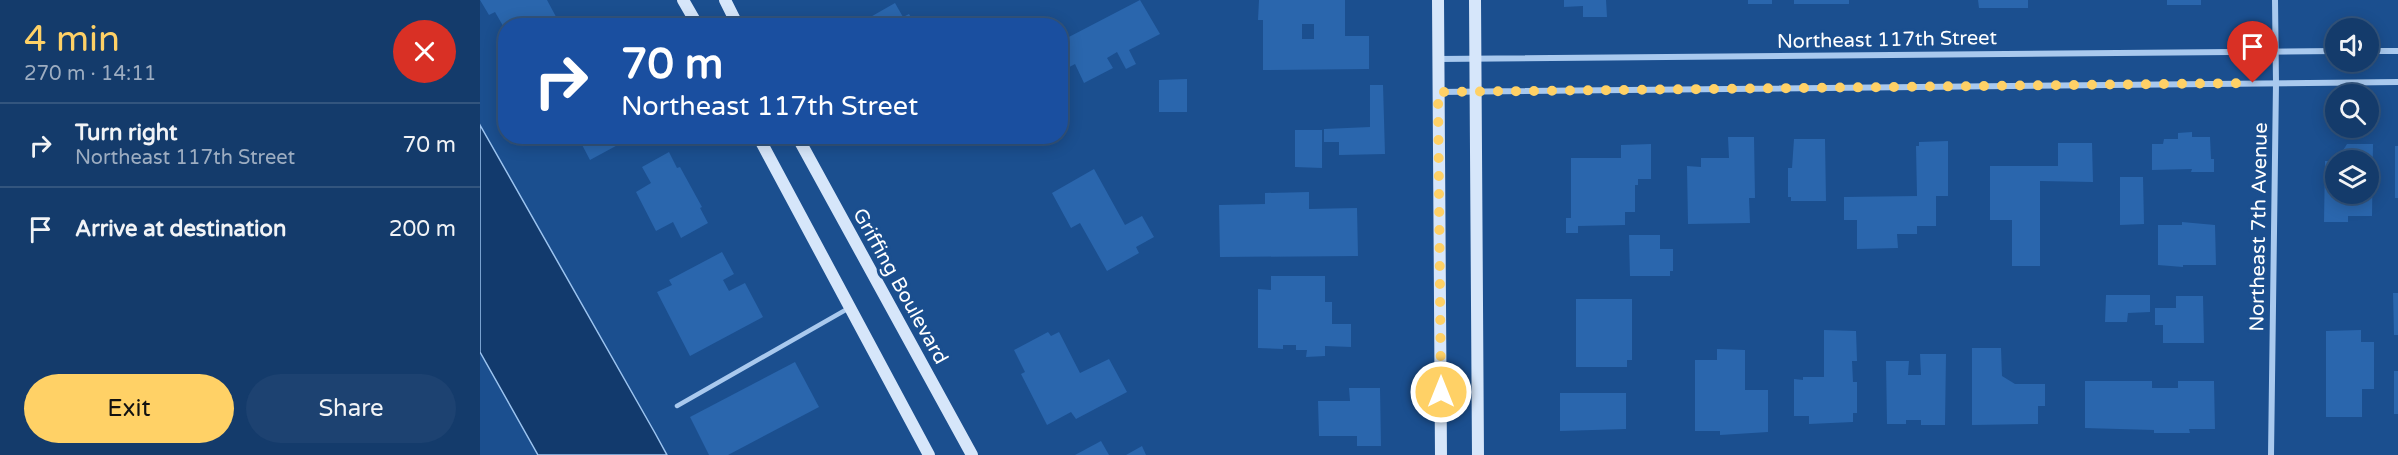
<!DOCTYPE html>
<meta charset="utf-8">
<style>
body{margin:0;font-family:"Varela Round",sans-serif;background:#1d4271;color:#f1f3f6;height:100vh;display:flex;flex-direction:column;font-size:22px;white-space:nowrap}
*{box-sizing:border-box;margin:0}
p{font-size:20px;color:#9dadc1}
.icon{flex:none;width:33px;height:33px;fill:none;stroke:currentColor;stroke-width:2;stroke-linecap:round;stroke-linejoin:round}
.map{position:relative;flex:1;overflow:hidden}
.details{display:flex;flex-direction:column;background:#143b6b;width:480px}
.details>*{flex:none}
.banner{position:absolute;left:18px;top:18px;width:570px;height:126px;border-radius:24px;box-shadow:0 3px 15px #0003,0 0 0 2px #33557e;background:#1a4fa0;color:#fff;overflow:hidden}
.controls{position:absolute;left:1845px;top:18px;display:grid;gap:12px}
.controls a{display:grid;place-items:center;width:54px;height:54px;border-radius:50%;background:#143b6b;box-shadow:0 3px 15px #0003,0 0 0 2px #33557e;font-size:30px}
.pin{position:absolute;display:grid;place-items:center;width:51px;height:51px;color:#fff;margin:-62px -26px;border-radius:50% 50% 50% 0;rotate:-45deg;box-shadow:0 0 6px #0007}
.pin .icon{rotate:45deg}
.me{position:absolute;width:66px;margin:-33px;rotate:0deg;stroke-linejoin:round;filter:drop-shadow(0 0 4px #0008)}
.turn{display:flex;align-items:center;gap:21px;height:126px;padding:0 24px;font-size:27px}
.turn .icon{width:78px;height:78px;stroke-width:2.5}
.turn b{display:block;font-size:42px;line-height:51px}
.round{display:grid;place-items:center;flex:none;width:63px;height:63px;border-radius:32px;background:#1d4271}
.summary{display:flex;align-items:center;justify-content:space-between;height:102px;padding:0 24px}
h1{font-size:36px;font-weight:600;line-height:45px;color:#ffd166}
.button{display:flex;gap:12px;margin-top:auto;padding:12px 24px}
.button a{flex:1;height:69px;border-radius:36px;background:#ffd166;color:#111;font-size:24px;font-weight:600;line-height:69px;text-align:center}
.button a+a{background:#1d4271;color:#f1f3f6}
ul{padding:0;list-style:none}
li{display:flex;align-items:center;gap:18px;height:84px;padding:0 24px;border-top:2px solid #33557e}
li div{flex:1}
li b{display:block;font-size:22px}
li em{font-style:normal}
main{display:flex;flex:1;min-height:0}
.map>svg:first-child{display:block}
.water{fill:#123a6d;stroke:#9cc4f0;stroke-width:1.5}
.building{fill:#2a66ad;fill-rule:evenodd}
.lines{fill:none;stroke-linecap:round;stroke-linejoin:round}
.lane{stroke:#a9c9ee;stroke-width:4.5}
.street{stroke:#a9c9ee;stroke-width:6}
.secondary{stroke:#d6e6fa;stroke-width:12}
.route{stroke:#ffd166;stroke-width:10;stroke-dasharray:0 18}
.labels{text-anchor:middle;stroke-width:6;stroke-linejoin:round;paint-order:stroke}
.street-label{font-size:20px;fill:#fff;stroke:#1b4f8f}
</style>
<main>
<section class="details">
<div class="summary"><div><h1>4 min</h1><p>270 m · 14:11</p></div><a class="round" style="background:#d93025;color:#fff"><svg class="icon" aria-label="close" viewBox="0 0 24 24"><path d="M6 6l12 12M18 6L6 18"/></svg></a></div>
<ul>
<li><svg class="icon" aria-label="right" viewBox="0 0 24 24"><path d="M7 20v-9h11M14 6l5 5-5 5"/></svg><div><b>Turn right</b><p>Northeast 117th Street</p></div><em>70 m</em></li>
<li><svg class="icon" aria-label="arrive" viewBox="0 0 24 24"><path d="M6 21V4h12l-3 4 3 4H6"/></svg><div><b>Arrive at destination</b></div><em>200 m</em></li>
</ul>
<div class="button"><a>Exit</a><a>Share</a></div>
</section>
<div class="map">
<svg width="1918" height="455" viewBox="0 0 1918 455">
<rect width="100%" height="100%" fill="#1b4f8f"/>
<polygon class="water" points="0,125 175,433 187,455 58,455 0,352"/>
<g class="building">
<polygon points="0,0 67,0 81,26 26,26 26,31 15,12 9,15"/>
<polygon points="660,0 680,34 649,50 656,64 646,69 637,52 627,58 633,68 604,83 595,64 580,72 580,30 585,39"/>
<path d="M779,0H865V36H889V69L783,70V20H778ZM822,24H834V39H822Z"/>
<polygon points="1084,0 1126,0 1127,17 1103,17 1103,6 1084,7"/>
<rect x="1268" y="0" width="24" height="4"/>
<rect x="1314" y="0" width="55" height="4"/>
<polygon points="1498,0 1548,0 1548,8 1499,8"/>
<rect x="1687" y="0" width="34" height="5"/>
<polygon points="415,3 423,17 429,14 436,26 361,26 377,17 380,23"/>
<polygon points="707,79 707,112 679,112 679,80"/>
<polygon points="890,85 903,85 905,154 859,155 859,142 844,142 844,129 890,127"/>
<polygon points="815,130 842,130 842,168 815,167"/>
<polygon points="1712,132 1712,137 1730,137 1731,159 1734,159 1734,172 1711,172 1712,169 1672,170 1672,144 1683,144 1684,139 1698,139 1698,133"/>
<polygon points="81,136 143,136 145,141 110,160 99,139 86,146"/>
<polygon points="1248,137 1274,137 1275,198 1269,198 1270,223 1208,224 1207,166 1221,167 1221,158 1249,158"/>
<polygon points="1314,139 1345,139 1346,201 1311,201 1311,197 1308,197 1308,168 1312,168"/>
<polygon points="1468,141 1468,196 1456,196 1456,226 1437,226 1437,234 1417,234 1418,248 1377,249 1377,220 1364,220 1364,197 1437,196 1436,146 1439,146 1439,142"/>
<polygon points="1578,143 1612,143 1613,182 1560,181 1560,266 1532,266 1532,220 1510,220 1510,166 1578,166"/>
<polygon points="1171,144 1171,179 1158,179 1158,185 1155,185 1155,212 1145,212 1145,225 1098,226 1098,233 1086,233 1086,218 1091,218 1091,158 1141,158 1141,145"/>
<polygon points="1867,144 1893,144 1892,216 1868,216 1868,222 1844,222 1845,161 1856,161 1856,194 1888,194 1888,160 1857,160"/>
<rect x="1915" y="146" width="3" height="52"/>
<polygon points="189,152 197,168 200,167 222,207 220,208 228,223 201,238 193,222 176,231 156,192 171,183 162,167"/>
<polygon points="614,169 645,225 662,216 674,237 656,247 659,253 627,271 600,223 591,228 572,193"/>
<polygon points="1640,177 1663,177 1664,224 1640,225"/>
<polygon points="829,192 829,209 877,208 878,256 740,257 739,205 785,204 785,193"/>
<polygon points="1702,222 1735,225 1736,265 1703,265 1703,267 1678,265 1678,225 1702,225"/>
<polygon points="1149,235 1180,235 1180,249 1193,249 1193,271 1190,271 1190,276 1150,276"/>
<polygon points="242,252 254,274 243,280 249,291 265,283 283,317 210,356 177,292 192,285 189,280"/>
<polygon points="791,276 845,276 845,302 852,302 852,324 871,324 871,347 845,346 845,356 826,357 827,350 816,350 816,345 803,345 803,349 778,348 778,289 791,290"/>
<polygon points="1913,293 1918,293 1918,335 1914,335"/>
<polygon points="1626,295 1670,295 1670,312 1648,313 1647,322 1625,322"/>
<polygon points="1696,296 1723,296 1724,343 1683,343 1683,325 1675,325 1675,308 1696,308"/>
<polygon points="1096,299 1152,299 1152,360 1147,360 1147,367 1096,367"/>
<polygon points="1344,330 1376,331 1377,361 1372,361 1373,382 1377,382 1377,413 1373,413 1373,422 1329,424 1329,416 1314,416 1314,379 1323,380 1323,377 1344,377"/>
<polygon points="1881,330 1881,342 1894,342 1894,389 1882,389 1882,417 1846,417 1846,331"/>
<polygon points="568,332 571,336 579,332 600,373 629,359 647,392 596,419 591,412 567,425 541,374 545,372 534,350"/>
<polygon points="1492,348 1521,348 1522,376 1535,384 1565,384 1565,406 1558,406 1558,424 1492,425"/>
<polygon points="1237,349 1265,350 1265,390 1288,390 1288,432 1240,435 1240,431 1215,431 1215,360 1237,360"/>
<polygon points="1440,354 1466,354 1465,425 1441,425 1441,420 1426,420 1426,424 1407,424 1406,361 1429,361 1428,375 1441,375"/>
<polygon points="315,362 339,407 248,455 229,455 210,417"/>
<rect x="1914" y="371" width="4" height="43"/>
<polygon points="1605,381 1672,381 1672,388 1698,388 1698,381 1734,381 1735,429 1709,429 1710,433 1674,433 1674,430 1605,428"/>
<polygon points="869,388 900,388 901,446 877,446 877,436 839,436 838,401 870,401"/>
<polygon points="1080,393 1146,393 1146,429 1080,431"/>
<polygon points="621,441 629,455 595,455"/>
<polygon points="662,446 666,455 646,455"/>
</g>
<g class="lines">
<polyline class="lane" points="197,406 369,308"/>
<g class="street">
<polyline points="1888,51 1918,51"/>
<polyline points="958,59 1856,51"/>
<polyline points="959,92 1918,82"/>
<polyline points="1791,455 1796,83 1795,0"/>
</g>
<g class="secondary">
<polyline points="203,0 218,26"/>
<polyline points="245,0 258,26"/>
<polyline points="958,0 961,455"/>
<polyline points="995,0 998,455"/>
<polyline points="278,136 449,455"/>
<polyline points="317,136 492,455"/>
</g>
</g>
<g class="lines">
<polyline class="route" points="961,392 958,92 1773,83"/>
</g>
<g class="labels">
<g class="street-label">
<text transform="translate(1407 39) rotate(-1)" y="7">Northeast 117th Street</text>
<text transform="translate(1778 227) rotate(-89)" y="7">Northeast 7th Avenue</text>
<text transform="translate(421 286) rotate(61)" y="7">Griffing Boulevard</text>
</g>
</g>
</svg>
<div class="controls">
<a><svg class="icon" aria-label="sound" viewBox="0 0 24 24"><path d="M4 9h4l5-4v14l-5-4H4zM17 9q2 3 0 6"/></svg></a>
<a><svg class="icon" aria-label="search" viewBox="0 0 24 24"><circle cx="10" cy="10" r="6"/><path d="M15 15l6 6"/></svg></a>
<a><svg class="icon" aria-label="layers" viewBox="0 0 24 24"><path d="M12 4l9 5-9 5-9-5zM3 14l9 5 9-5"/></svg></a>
</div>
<div class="pin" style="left:1773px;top:83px;background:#d93025"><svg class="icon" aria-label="arrive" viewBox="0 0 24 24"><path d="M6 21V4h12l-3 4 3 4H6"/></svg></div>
<svg class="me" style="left:961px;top:392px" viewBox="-20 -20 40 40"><circle r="17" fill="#ffd166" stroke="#fff" stroke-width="3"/><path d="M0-11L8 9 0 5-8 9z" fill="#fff"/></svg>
<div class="banner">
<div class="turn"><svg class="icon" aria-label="right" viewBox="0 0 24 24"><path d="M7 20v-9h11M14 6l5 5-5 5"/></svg><div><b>70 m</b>Northeast 117th Street</div></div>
</div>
</div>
</main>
